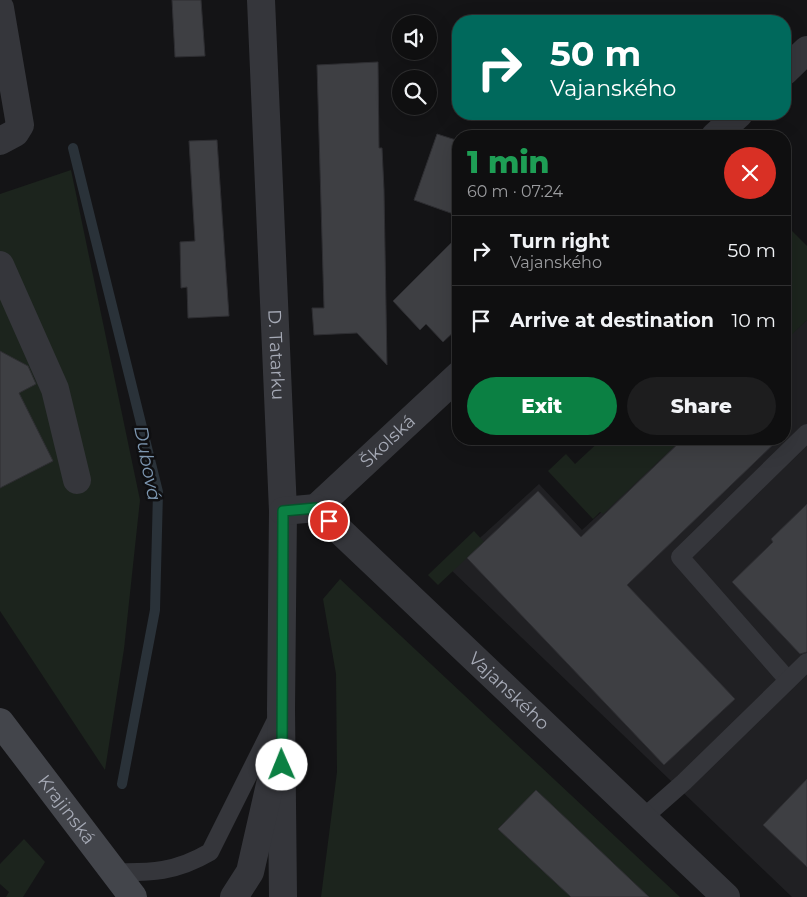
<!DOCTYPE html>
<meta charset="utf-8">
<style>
body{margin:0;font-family:Montserrat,sans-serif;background:#1d1d1e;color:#f1f3f6;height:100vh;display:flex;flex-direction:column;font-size:19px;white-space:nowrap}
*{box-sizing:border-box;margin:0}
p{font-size:16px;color:#9b9c9f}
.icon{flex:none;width:28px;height:28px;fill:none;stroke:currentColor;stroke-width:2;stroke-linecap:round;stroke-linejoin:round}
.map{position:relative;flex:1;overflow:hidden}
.side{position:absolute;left:452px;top:130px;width:339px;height:315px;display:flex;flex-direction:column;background:#0f0f10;border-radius:20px;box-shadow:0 5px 20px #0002,0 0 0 1px #2f2f30}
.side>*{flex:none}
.hud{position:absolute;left:452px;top:15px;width:339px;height:105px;border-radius:20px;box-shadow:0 5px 20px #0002,0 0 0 1px #2f2f30;background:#00695c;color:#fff;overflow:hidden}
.controls{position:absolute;left:392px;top:15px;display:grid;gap:10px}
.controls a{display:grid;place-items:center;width:45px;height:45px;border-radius:50%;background:#0f0f10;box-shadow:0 5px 20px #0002,0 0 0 1px #2f2f30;font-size:25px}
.pin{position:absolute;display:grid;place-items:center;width:42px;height:42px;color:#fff;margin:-21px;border:2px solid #fff;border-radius:50%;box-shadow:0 1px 5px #0007}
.me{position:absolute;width:55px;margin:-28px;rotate:359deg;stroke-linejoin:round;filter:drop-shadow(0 0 4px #0008)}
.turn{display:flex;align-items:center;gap:18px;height:105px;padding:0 15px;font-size:22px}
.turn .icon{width:65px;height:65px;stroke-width:2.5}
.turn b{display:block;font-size:35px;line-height:42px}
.round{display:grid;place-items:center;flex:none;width:52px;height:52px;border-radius:26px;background:#1d1d1e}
.head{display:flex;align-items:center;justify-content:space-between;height:85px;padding:0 15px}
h1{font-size:30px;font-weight:800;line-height:38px;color:#1e9e55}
.primary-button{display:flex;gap:10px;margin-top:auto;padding:10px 15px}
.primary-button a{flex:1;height:58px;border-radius:30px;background:#0b8043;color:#fff;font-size:20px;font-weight:800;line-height:58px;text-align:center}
.primary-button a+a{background:#1d1d1e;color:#f1f3f6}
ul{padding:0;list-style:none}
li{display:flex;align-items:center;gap:15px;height:70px;padding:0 15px;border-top:1px solid #2f2f30}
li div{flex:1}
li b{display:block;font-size:19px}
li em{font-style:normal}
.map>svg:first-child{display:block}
.built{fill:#202023}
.green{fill:#1c241d}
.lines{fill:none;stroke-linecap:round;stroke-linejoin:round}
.stream{stroke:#2a3239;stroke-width:10}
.building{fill:#3e3f43;stroke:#2e2e32}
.lane{stroke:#35363b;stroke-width:18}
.street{stroke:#35363b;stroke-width:28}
.secondary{stroke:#43454b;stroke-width:28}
.route-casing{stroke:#07532c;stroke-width:12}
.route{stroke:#0b8043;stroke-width:9}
.labels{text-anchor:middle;stroke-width:5;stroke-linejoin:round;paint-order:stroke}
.street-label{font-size:18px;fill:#a6aab6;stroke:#0f0f11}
.water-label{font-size:19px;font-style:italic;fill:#7d97b1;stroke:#0f0f11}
</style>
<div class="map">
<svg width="807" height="897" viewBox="0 0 807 897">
<rect width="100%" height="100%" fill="#141416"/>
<polygon class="built" points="807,320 807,897 792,897 448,567 539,484 582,530 680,439 785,439 785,340"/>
<g class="green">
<polygon points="71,170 140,500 124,649 105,770 0,611 0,194"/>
<polygon points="785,224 807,246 807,320 785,341"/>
<polygon points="602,439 682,439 603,514 600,512 593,519 548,471 566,454 575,464"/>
<polygon points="474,531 484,542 438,585 428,575"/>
<polygon points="340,579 680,897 321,897 337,772 336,674 323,599"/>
<polygon points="24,839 45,862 23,897 6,897 9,892 0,884 0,864"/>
</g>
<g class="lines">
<polyline class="stream" points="73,148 158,492 155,610 122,784"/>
</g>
<g class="building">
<polygon points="172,0 201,0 205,56 175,57"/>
<polygon points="378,62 379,148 382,148 384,190 387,365 357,333 314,335 312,308 324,308 317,65"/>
<polygon points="437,134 459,141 459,216 414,200"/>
<polygon points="217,140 229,316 188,318 187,287 181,288 180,242 195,241 189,141"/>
<polygon points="459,235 459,327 443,342 426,324 420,330 393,301"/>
<polygon points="0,351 28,366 36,384 19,393 53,461 0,488"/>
<polygon points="683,439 779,439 627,585 735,699 664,765 467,558 538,491 581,537"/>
<polygon points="807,504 807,652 800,654 732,582 773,542 771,539"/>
<polygon points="807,779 807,867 763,825"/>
<polygon points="536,790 649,897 571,897 498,829"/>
</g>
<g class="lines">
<g class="lane">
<polyline points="788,680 680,557 807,433"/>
<polyline points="643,818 684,782 807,662"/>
<path d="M113,872C151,873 176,872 210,852L278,716"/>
</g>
<g class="street">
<path id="s1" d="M261,0L283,511L281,709L283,897"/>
<polyline points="0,8 20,125 15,133 0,141"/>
<polyline points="785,71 807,50"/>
<polyline points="715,136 739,114"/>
<polyline points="0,265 55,389 77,480"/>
<path id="s2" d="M316,508L459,375"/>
<path id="s3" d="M283,511L316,508L726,897"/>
<polyline points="234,897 250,872 271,780"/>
</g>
<path class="secondary" id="s4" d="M0,722L133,897"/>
</g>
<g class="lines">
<defs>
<polyline id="route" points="282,765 283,511 316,508 329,521"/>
</defs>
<use href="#route" class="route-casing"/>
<use href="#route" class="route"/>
</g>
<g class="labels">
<g class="street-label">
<text dy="6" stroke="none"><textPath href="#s1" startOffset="355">D. Tatarku</textPath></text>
<text dy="6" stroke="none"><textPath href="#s2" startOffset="98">Školská</textPath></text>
<text dy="6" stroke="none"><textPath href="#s3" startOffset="299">Vajanského</textPath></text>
<text dy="6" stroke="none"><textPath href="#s4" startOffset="110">Krajinská</textPath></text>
</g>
<g class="water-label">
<text transform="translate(148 463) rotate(79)" y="7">Dubová</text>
</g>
</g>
</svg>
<div class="controls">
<a><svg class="icon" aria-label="sound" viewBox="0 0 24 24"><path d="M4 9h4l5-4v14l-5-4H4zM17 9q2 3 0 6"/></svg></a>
<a><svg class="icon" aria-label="search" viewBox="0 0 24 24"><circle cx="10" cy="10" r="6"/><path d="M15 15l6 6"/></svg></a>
</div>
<div class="pin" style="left:329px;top:521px;background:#d93025"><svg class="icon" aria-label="arrive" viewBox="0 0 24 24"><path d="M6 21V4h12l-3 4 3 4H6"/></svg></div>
<svg class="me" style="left:282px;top:765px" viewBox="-20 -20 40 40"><circle r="19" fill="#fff"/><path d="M0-13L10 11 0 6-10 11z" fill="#0b8043"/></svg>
<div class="hud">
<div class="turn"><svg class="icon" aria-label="right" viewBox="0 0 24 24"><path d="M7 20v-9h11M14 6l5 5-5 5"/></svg><div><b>50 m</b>Vajanského</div></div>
</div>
<section class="side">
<div class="head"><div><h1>1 min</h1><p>60 m · 07:24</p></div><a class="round" style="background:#d93025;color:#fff"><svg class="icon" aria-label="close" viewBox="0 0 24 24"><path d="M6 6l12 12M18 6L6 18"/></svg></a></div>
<ul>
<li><svg class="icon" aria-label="right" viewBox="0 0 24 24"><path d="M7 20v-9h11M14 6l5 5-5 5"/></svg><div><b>Turn right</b><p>Vajanského</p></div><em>50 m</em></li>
<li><svg class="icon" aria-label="arrive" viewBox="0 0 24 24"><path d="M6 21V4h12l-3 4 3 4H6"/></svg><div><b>Arrive at destination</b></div><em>10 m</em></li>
</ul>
<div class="primary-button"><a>Exit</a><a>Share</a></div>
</section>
</div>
